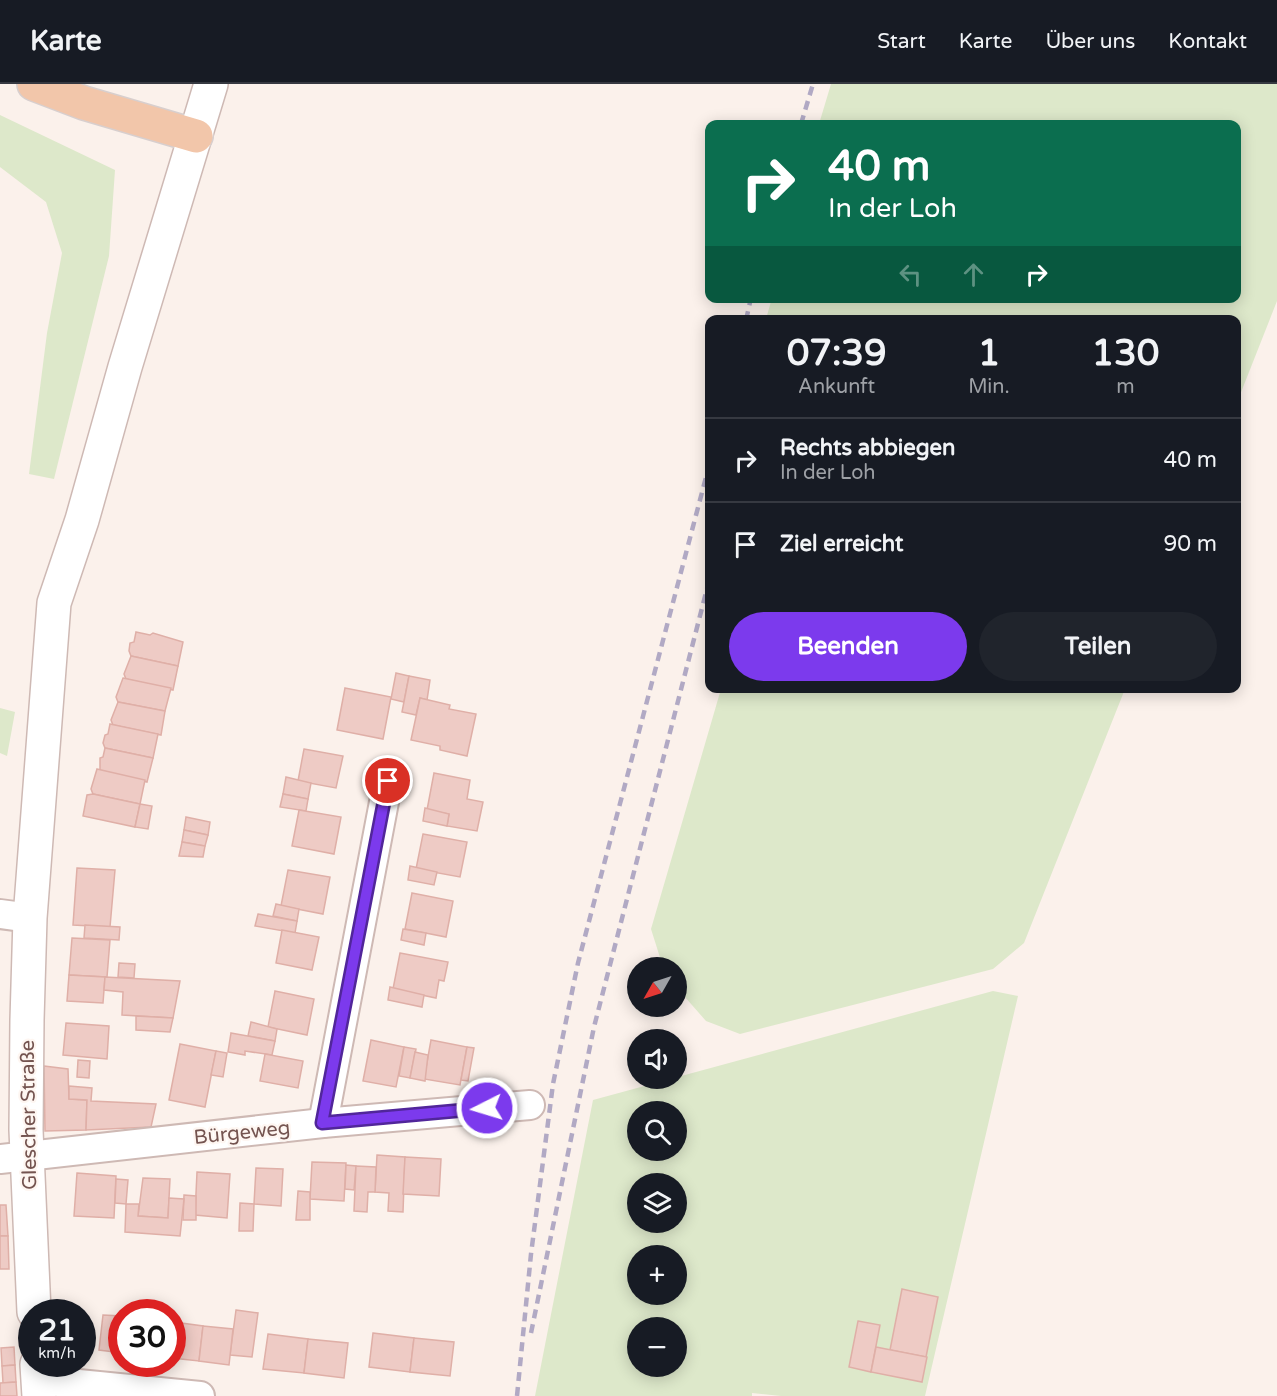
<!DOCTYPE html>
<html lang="de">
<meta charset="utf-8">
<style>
body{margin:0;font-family:"Varela Round",sans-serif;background:#20242c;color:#f1f3f6;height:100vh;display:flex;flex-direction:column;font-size:22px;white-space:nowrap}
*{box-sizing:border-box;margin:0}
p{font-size:20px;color:#9ea1a6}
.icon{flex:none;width:33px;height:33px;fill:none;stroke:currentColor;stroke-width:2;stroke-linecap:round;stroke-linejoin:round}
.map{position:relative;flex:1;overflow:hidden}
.sheet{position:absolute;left:705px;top:231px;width:536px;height:378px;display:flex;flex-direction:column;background:#171b24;border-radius:12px;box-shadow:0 3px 15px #0003}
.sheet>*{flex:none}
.top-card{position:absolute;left:705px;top:36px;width:536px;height:183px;border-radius:12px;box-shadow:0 3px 15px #0003;background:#0b6e4f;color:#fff;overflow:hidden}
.needle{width:39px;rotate:231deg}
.fabs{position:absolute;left:627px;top:873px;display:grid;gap:12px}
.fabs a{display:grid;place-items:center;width:60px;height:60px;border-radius:50%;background:#171b24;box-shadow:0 3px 15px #0003;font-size:30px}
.speed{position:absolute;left:18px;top:1215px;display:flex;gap:12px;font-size:30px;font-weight:700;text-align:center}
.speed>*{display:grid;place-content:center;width:78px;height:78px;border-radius:50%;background:#171b24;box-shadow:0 3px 15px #0003;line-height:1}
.speed small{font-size:15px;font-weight:400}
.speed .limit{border:9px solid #d22;background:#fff;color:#111}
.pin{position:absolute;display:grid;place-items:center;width:51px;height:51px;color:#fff;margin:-26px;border:3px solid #fff;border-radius:50%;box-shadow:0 2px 6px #0007}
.me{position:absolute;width:66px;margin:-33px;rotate:265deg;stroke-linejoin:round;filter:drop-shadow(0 0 4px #0008)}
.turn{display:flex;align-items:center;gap:21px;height:126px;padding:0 24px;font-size:27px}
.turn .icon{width:78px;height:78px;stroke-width:2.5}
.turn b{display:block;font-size:42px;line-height:51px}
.lanes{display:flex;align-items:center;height:57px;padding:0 24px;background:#0003;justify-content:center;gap:30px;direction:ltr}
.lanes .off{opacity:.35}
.eta{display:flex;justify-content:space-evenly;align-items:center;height:102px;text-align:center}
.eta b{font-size:36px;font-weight:800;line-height:42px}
.primary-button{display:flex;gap:12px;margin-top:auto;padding:12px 24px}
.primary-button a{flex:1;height:69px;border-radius:36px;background:#7c3aed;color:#fff;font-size:24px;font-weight:800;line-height:69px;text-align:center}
.primary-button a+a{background:#20242c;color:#f1f3f6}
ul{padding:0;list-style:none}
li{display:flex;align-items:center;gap:18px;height:84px;padding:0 24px;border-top:2px solid #363941}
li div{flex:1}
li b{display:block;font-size:22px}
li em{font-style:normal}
header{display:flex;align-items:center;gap:36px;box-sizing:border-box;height:84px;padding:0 30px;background:#171b24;border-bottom:2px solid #363941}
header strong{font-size:28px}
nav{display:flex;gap:33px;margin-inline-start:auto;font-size:21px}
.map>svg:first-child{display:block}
.green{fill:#dde8ca;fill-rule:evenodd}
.building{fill:#eecbc5;stroke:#dfafa7;stroke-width:1.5}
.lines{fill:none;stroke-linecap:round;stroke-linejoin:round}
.minor-casing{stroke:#ceb9b4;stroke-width:32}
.tertiary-casing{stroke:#ceb9b4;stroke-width:36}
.primary-casing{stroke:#d8cfce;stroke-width:36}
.minor{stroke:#fff;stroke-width:28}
.tertiary{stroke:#fff;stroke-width:33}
.primary{stroke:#f2c6aa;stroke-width:33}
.rail{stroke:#b1a9c4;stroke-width:4.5;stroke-dasharray:9 6;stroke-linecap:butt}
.route-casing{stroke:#51269a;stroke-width:15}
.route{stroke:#7c3aed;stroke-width:10}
.labels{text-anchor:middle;stroke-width:4.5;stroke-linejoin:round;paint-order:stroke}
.street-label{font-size:20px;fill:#745450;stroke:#fef6f1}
</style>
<header>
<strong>Karte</strong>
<nav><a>Start</a><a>Karte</a><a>Über uns</a><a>Kontakt</a></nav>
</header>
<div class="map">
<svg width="1277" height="1312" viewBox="0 0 1277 1312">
<rect width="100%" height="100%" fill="#fbf1eb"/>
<g class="green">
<polygon points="831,0 1277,0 1277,217 1236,321 1236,236 766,235 772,214 1236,214 1236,40 819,40"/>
<polygon points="0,31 115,86 109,172 54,395 29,390 47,249 62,169 46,118 0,83"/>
<polygon points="721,605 721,604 1125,605 1024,859 993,885 740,950 706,937 677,904 676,884 663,883 651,845"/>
<polygon points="0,624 15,628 7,672 0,669"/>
<path d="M993,907L1018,912L925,1312H781L752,1309V1312H535L593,1016ZM638,1028H676V1066H638ZM638,1100H676V1138H638ZM638,1172H676V1210H638ZM638,1244H676V1282H638Z"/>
</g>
<g class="building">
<polygon points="136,548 150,551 153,549 183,558 178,582 131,572 129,567 130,559 134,558"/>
<polygon points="131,572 178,582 173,606 126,595 124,590"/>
<polygon points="396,589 409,592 404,618 391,615"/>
<polygon points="409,592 430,596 427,616 420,614 416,631 402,628"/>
<polygon points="123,594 171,604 165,627 118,618 116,613"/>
<polygon points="345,604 391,613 383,655 337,646"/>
<polygon points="420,614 450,621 449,625 476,630 467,672 440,666 440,662 411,656"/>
<polygon points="118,618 165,627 161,651 113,641 111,636"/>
<polygon points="110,640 158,650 153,674 105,664 103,659 105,651 108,650"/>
<polygon points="105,664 153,674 147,698 100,687 100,674 103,673"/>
<polygon points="304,665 343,672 336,704 298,697"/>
<polygon points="97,685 145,696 140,720 93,710 91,705"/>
<polygon points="434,689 470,696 467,715 483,718 477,747 447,742 449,730 427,726"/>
<polygon points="286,693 311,699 308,715 283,710"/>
<polygon points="93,710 140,720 135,743 83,732 87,711"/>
<polygon points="283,710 308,715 306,727 280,723"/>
<polygon points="140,720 152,722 148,745 135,743"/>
<polygon points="425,724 449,730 447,742 423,737"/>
<polygon points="299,726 341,733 334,770 292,762"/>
<polygon points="186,733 210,738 208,751 184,746"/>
<polygon points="184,746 208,751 205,762 182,758"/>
<polygon points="423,750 467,758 460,793 416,785"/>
<polygon points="182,758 205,762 203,773 179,772"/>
<polygon points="410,782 437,788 434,801 408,796"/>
<polygon points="77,784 115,786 110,843 73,841"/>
<polygon points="288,786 330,793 323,830 281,822"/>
<polygon points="412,809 453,817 446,853 405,845"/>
<polygon points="276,820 299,825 297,837 273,832"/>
<polygon points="258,830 297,837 295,849 255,842"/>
<polygon points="85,841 120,843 119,856 84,854"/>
<polygon points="403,845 426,849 424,861 401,856"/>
<polygon points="282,846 319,853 312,886 276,879"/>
<polygon points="72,854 110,856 107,893 69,891"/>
<polygon points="400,869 448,878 444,897 439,896 436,914 393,905"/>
<polygon points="119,879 135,880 134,894 118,893"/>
<polygon points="69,891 105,893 103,919 67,917"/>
<polygon points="105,893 180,897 173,934 122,931 123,908 104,906"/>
<polygon points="390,903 424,911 422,923 388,916"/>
<polygon points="275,907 314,915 307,951 268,943"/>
<polygon points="136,932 173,934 170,948 136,946"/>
<polygon points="251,938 277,945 275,957 248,952"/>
<polygon points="66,939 109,942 107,975 63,971"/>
<polygon points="231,949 275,957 272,971 245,967 245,971 228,968"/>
<polygon points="371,956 404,963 396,1003 363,997"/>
<polygon points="431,956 467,963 460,1001 424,995"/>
<polygon points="180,960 216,967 205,1023 169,1016"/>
<polygon points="404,963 416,965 410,994 399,992"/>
<polygon points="467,963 474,964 468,997 461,996"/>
<polygon points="216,967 227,969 223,993 211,991"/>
<polygon points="415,968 428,971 425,997 410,994"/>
<polygon points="265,970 303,977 298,1004 260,997"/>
<polygon points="78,976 90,977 89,994 77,993"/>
<polygon points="44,982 68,985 69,1015 87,1016 86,1046 45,1047"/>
<polygon points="69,1002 92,1004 91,1017 156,1020 151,1043 86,1046 87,1016 69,1015"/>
<polygon points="377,1071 405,1073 403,1128 388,1127 389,1109 375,1108"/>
<polygon points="405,1073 441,1075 439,1112 403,1110"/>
<polygon points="312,1078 346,1079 344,1117 310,1115"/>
<polygon points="346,1081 356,1082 354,1106 345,1105"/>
<polygon points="356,1082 376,1083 375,1108 368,1108 367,1128 354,1127"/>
<polygon points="256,1084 283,1085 281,1122 254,1120"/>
<polygon points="197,1088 230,1090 227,1134 195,1131"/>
<polygon points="77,1089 116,1092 114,1134 74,1132"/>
<polygon points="143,1094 170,1095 168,1134 138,1132"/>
<polygon points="116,1095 128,1096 126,1120 115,1119"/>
<polygon points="298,1107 310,1108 310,1136 296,1136"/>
<polygon points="184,1111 196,1112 196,1136 183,1136"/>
<polygon points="169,1114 184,1115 180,1152 125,1148 126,1120 139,1120 138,1132 168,1134"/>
<polygon points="240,1119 254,1120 253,1147 239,1147"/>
<polygon points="0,1121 6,1121 8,1152 0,1152"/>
<polygon points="0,1152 8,1152 9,1185 0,1185"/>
<polygon points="902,1205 938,1213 926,1273 890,1266"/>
<polygon points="236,1226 258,1229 252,1273 230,1271"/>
<polygon points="103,1231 122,1232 122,1269 99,1266"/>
<polygon points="858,1237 880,1241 871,1288 849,1283"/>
<polygon points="174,1238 203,1242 199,1277 172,1274"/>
<polygon points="203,1242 233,1245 229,1281 199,1277"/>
<polygon points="373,1249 414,1254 410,1288 369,1283"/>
<polygon points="268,1250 308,1255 304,1289 263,1285"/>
<polygon points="414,1254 454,1258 450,1292 410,1288"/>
<polygon points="308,1255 348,1259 344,1294 304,1289"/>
<polygon points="14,1263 15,1281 2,1282 1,1264"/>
<polygon points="876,1263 927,1273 922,1298 871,1288"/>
<polygon points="15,1281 16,1298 3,1299 2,1282"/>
<polygon points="16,1298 17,1312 0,1312 0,1299"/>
</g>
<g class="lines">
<defs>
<g id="minor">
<polyline points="0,830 30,834"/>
<polyline points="323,1039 388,697"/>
<polyline points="0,1075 323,1039 530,1021"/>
<polyline points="38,1296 200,1312"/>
</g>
<g id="tertiary">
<polyline points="34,1228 26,1046 27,936 30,834 54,519 82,436 125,283 211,0"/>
<polyline points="37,1280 39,1312"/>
</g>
<polyline id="primary" points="34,0 84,19 196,52"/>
</defs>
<use href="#minor" class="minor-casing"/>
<use href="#tertiary" class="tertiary-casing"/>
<use href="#primary" class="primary-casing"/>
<use href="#minor" class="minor"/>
<use href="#tertiary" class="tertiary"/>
<use href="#primary" class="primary"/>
<g class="rail">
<polyline points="801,40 813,0"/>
<polyline points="746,236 751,214"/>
<polyline points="531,1249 594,943 710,493"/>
<polyline points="517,1312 531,1170 553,1000 578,879 710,378"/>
</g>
</g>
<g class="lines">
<defs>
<polyline id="route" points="388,697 322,1039 487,1024"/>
</defs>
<use href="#route" class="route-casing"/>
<use href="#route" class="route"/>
</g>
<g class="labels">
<g class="street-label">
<text transform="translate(28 1031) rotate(-91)" y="7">Glescher Straße</text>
<text transform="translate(242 1048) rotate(-6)" y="7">Bürgeweg</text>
</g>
</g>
</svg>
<div class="fabs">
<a><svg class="needle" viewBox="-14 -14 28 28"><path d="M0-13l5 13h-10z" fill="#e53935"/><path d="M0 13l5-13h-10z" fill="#9ea1a6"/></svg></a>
<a><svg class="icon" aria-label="sound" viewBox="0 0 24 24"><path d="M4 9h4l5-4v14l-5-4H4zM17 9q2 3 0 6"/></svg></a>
<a><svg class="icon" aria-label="search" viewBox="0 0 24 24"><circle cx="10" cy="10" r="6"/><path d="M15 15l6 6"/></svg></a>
<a><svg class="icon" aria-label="layers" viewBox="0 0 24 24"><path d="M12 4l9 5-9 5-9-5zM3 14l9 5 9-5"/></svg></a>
<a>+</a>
<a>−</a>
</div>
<div class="speed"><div>21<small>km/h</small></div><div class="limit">30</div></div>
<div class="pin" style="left:388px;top:697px;background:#d93025"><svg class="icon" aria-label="arrive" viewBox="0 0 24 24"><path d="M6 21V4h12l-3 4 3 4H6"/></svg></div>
<svg class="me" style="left:487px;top:1024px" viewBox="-20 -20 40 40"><circle r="17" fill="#7c3aed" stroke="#fff" stroke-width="3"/><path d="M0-11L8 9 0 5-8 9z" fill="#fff"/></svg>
<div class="top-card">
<div class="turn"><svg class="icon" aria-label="right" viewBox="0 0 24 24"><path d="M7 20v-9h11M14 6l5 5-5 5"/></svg><div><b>40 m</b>In der Loh</div></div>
<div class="lanes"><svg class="icon off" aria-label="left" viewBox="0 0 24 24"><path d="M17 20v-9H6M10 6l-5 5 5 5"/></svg><svg class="icon off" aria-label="ahead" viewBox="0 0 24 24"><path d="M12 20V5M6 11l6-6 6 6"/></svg><svg class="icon" aria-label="right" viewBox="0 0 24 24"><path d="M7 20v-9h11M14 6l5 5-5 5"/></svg></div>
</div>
<section class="sheet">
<div class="eta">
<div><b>07:39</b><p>Ankunft</p></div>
<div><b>1</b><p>Min.</p></div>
<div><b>130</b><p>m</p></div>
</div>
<ul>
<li><svg class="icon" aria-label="right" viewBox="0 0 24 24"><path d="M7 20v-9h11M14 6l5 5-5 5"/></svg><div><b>Rechts abbiegen</b><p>In der Loh</p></div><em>40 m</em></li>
<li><svg class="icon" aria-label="arrive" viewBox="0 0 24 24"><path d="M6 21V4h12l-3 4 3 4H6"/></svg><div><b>Ziel erreicht</b></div><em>90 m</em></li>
</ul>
<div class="primary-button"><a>Beenden</a><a>Teilen</a></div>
</section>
</div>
